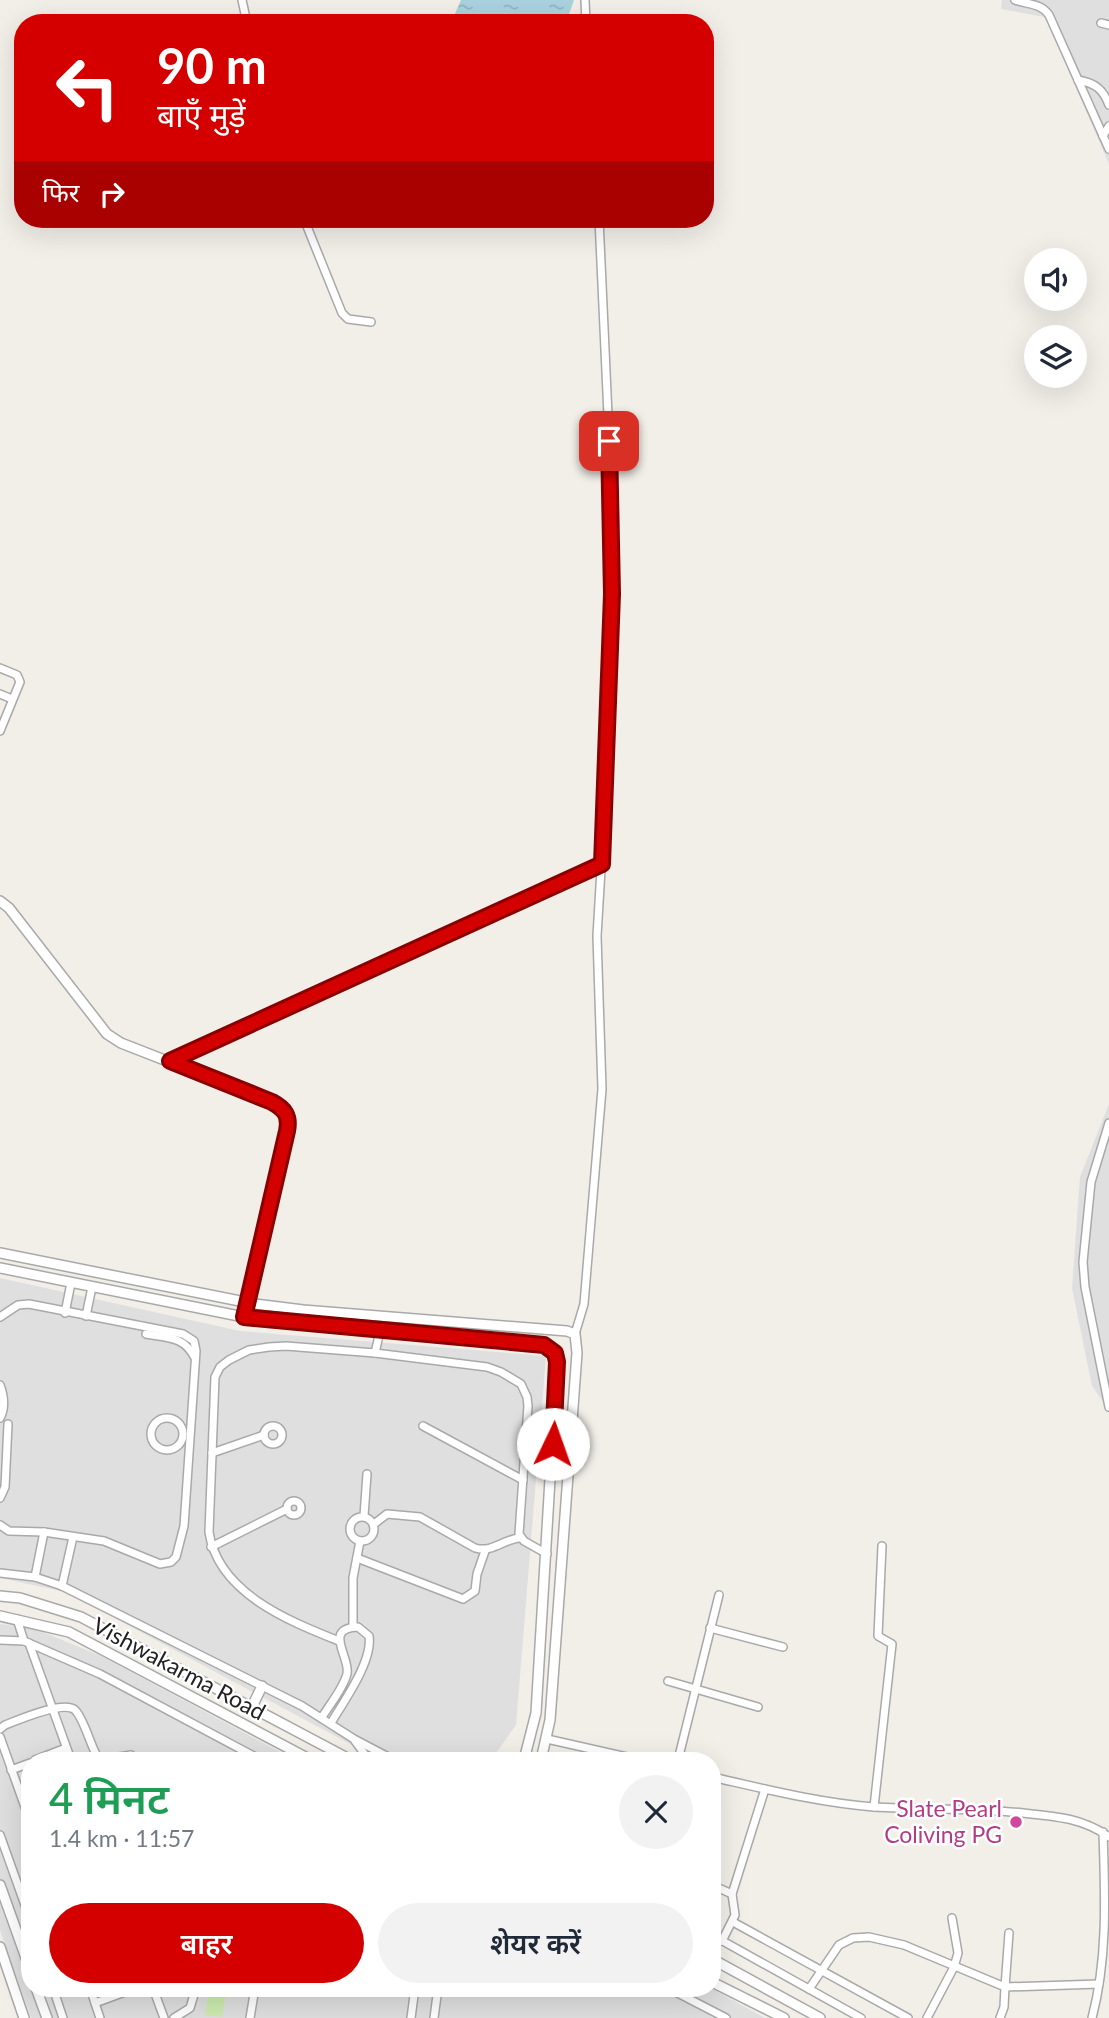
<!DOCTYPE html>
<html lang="hi">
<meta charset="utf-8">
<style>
body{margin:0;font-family:Lato,"Noto Sans Devanagari",sans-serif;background:#f2f2f3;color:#1f2937;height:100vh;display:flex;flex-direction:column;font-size:26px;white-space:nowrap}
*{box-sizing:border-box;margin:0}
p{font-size:23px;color:#747a83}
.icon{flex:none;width:38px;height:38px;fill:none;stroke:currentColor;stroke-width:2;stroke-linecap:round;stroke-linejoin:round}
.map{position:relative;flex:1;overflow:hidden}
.details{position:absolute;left:21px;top:1752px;width:700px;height:245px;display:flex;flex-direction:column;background:#fff;border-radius:28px;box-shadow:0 7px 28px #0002}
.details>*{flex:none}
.top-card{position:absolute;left:14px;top:14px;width:700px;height:214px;border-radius:28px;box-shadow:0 7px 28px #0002;background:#d40000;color:#fff;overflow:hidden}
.buttons{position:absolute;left:1024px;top:248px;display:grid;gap:14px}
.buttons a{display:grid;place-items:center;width:63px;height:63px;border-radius:50%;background:#fff;box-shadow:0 7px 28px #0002;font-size:35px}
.pin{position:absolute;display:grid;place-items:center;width:60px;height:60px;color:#fff;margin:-30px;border-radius:14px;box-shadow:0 4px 10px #0006}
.me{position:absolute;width:77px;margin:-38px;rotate:3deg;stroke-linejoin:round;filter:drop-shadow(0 0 5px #0008)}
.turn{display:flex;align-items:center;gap:24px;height:147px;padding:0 28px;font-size:32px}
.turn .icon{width:91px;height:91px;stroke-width:2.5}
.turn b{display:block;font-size:49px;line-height:60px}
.then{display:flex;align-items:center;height:66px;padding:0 28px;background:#0003;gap:14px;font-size:26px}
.round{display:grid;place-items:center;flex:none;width:74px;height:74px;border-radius:37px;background:#f2f2f3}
.summary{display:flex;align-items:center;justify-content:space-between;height:119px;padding:0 28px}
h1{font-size:42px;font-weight:600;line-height:52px;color:#1e9e55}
.primary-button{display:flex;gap:14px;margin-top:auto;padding:14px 28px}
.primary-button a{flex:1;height:80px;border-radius:42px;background:#d40000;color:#fff;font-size:28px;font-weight:600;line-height:80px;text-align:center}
.primary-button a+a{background:#f2f2f3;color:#1f2937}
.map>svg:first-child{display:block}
.residential{fill:#e0dfdf}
.grass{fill:#cdebb0}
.water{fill:url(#water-ripples)}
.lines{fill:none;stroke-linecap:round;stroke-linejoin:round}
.minor-casing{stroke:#a9a9a9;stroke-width:10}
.tertiary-casing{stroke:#a9a9a9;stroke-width:12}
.minor{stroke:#fff;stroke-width:7}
.tertiary{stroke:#fff;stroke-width:9}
.route-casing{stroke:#8a0000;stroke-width:18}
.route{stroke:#d40000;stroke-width:12}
.hotel-dot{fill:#d1479c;stroke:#fff;stroke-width:2.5}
.labels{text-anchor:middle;stroke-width:5;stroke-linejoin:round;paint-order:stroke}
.street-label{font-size:23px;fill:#222;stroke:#fff}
.hotel-label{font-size:23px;fill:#b23c85;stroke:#fff;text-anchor:end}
</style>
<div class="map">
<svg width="1109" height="2018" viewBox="0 0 1109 2018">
<defs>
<pattern id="water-ripples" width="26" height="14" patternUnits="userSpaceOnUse" patternTransform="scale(1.75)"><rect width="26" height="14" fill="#aad3df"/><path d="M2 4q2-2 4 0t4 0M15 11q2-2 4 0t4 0" fill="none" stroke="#92b5bf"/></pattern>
</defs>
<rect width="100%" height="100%" fill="#f2efe9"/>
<g class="residential">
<polygon points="1002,0 1109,0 1109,164 1045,17 1001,9"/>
<polygon points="1109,1104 1109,1410 1092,1386 1072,1288 1080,1177"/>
<polygon points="0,1278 240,1331 546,1356 516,1725 491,1760 380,1760 66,1592 0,1578"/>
<polygon points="0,1624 33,1628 101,1656 295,1760 30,1760 30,1988 711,1988 765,2018 31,2018 0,1930"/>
</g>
<polygon class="grass" points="209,1988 227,1988 222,2017 205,2015"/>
<polygon class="water" points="461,0 574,0 566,23 451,23"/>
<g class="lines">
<defs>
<g id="minor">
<polyline points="242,0 247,23"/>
<polyline points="585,0 586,23"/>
<path d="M1015,0C1029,5 1041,3 1049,15L1109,149"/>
<polyline points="1101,23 1109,25"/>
<path d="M1078,80C1095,83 1103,89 1109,105"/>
<polyline points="1103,136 1109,126"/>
<polyline points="304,219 342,313 348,319 371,322"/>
<polyline points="0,668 17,675 20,682 0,731"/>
<polyline points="0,694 12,699"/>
<polyline points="170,1061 602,864"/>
<polyline points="1109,1123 1091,1182 1083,1262 1085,1287 1109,1407"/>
<polyline points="65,1313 71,1283"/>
<polyline points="86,1316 92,1287"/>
<polyline points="0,1317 18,1305 29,1304 183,1334 194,1341 196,1351 184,1526 176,1557 171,1562 160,1564 104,1541 44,1532 9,1531 0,1525"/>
<path d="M146,1334C168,1338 184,1336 195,1358"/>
<polyline points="575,1334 584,1304 602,1089 597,936 606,786 612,594 608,415 599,219"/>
<polyline points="375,1353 380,1331"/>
<path d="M0,1385C4,1396 6,1407 0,1418"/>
<circle cx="167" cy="1434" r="16"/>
<circle cx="273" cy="1435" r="9"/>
<polyline points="423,1426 523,1480"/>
<polyline points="212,1453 264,1435"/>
<polyline points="0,1498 5,1487 8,1424"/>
<circle cx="294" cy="1508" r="7"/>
<polyline points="364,1516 367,1474"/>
<circle cx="362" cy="1529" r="12"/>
<path d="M374,1524L387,1514L420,1517L475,1548C493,1553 503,1539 520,1538"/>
<polyline points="211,1547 287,1509"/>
<polyline points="357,1558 463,1599 475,1591 477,1574 485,1551"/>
<polyline points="0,1573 35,1577 62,1586 302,1706 354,1739 394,1760"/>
<polyline points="35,1577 44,1532"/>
<polyline points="62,1586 73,1537"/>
<polyline points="17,1619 24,1641"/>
<polyline points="353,1627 353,1578 360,1541"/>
<polyline points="710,1628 783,1647"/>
<polyline points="0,1640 24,1641 100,1674 261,1760"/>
<path d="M339,1641C289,1621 218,1593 209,1532L215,1377L220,1367L229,1360L249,1350L269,1347L286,1346L375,1353L487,1367L501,1372L521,1384L527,1397L528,1406L519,1534L524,1541L547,1554"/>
<polyline points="29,1643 71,1760"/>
<polyline points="668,1681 758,1707"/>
<path d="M322,1717C330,1704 343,1689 347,1674C351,1658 322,1628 358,1627L369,1636C373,1661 344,1701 331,1723"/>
<path d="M0,1729L5,1725C18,1720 64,1700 75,1710C84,1719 90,1744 97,1756L107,1759L131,1755L136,1760"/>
<polyline points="0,1737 30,1821"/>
<polyline points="547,1739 640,1760"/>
<polyline points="355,1741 369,1760"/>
<polyline points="35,1760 66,1748"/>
<polyline points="678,1760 719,1595"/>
<polyline points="11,1770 30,1763"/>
<path d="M712,1777C765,1789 820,1803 874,1807C924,1810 974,1808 1023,1813C1054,1816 1083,1818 1109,1837"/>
<polyline points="874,1807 892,1644 878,1636 882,1546"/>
<polyline points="0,1835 30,1919"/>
<polyline points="712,1885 732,1894"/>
<polyline points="733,1922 908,2018"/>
<polyline points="1009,1933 1005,1987 1099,1984"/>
<polyline points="712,1935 861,2018"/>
<polyline points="722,1941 735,1915 732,1894 765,1789"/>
<polyline points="53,1988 63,2018"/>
<polyline points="90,1988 100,2018"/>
<polyline points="153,1988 164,2018"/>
<polyline points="668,1988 726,2018"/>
<polyline points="809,1989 839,1945 853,1938 869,1937 904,1945 1005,1987 1004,2007 1000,2018"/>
<polyline points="95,2003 136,1988"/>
<polyline points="174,2018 190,2008 196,1988"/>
<polyline points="250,2018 255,1988"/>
<polyline points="411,2018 415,1988"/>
<polyline points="434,2018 438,1988"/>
<polyline points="927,2018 954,1967 958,1953 952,1918"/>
<path d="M1092,2018C1108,1958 1105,1894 1103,1832"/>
</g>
<g id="tertiary">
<path d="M0,901L9,908L107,1034L121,1043L272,1102C285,1109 290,1116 287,1131L244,1317"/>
<polyline points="0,1253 255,1304 303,1310 567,1331 575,1334 577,1353 550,1720 541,1760"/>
<polyline points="0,1268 244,1317 544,1345 551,1348 557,1362 536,1713 524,1760"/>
<polyline points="0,1596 20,1598 81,1617 351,1760"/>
<polyline points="0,1616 69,1632 311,1760"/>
<polyline points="251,1709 262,1686"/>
<polyline points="0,1885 30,1969"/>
<polyline points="0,1947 24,2018"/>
<polyline points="712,1959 820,2018"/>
<polyline points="712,1982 784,2018"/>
<polyline points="36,1988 47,2018"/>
</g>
</defs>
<use href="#minor" class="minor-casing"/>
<use href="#tertiary" class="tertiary-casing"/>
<use href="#minor" class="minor"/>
<use href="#tertiary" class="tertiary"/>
</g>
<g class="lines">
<defs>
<path id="route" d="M553,1444L557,1362L555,1353L544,1345L244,1317L287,1131C290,1116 285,1109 272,1102L170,1061L602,864L612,594L609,441"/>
</defs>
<use href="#route" class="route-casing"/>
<use href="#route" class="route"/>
</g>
<circle class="hotel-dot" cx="1016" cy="1822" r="7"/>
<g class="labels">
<g class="street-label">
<text transform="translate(179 1669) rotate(28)" y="8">Vishwakarma Road</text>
</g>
<g class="hotel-label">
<text x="1002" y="1817">Slate Pearl<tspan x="1002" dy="26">Coliving PG</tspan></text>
</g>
</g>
</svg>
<div class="buttons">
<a><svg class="icon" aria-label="sound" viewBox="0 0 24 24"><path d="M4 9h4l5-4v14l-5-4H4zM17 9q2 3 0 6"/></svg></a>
<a><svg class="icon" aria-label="layers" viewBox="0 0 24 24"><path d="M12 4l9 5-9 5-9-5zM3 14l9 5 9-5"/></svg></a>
</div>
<div class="pin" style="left:609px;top:441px;background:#d93025"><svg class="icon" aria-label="arrive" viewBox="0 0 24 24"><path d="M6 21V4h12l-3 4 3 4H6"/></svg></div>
<svg class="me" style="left:553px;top:1444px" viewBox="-20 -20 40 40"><circle r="19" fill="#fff"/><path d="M0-13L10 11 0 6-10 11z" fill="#d40000"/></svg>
<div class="top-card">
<div class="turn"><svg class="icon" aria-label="left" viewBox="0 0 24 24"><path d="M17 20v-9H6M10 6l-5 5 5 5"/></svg><div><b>90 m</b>बाएँ मुड़ें</div></div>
<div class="then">फिर<svg class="icon" aria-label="right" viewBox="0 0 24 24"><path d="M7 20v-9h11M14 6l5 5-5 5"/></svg></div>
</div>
<section class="details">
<div class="summary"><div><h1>4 मिनट</h1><p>1.4 km · 11:57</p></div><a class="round"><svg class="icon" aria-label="close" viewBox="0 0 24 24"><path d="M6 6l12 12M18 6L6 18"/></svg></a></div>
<div class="primary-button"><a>बाहर</a><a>शेयर करें</a></div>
</section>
</div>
